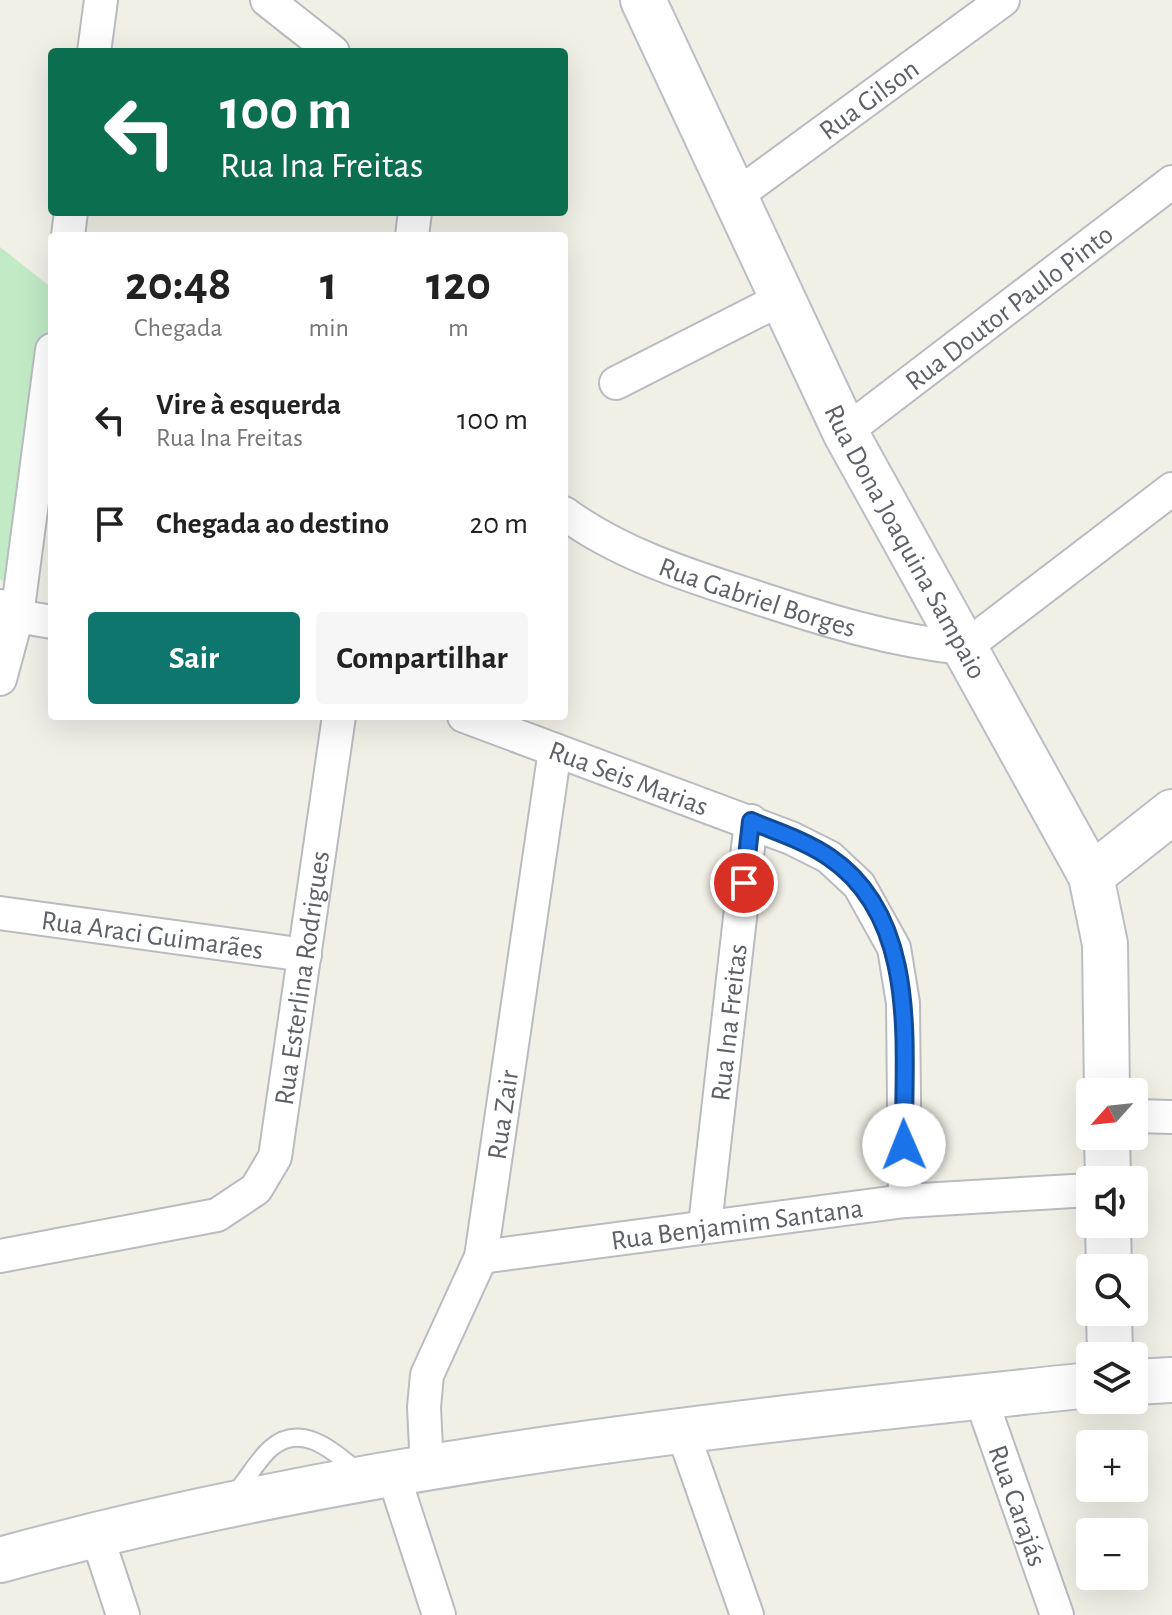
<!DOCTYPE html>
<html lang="pt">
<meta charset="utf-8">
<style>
body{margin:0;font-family:"Alegreya Sans",sans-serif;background:#f6f6f6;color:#222;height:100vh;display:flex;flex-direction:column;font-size:30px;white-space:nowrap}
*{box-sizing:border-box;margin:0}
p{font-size:26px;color:#767676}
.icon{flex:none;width:44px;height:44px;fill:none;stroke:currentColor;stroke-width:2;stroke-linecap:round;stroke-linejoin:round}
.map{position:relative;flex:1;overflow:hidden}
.panel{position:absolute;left:48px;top:232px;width:520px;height:488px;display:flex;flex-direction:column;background:#fff;border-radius:8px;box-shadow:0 8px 32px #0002}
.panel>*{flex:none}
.top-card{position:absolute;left:48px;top:48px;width:520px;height:168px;border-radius:8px;box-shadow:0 8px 32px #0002;background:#0b6e4f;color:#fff;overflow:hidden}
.needle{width:52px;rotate:243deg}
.controls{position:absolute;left:1076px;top:1078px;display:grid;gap:16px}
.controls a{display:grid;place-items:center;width:72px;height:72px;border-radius:8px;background:#fff;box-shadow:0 8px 32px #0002;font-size:40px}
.pin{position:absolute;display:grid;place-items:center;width:68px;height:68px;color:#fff;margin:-34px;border:4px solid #fff;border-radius:50%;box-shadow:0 2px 8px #0007}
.me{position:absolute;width:88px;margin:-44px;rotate:359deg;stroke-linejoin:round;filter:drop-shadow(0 0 6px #0008)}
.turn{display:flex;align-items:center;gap:28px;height:168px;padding:0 40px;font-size:36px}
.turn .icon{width:104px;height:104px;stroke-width:2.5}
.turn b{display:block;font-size:56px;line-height:68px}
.eta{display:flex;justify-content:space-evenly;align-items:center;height:136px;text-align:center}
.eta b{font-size:48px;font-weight:700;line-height:56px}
.primary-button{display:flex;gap:16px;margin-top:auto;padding:16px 40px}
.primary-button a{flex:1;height:92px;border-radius:8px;background:#0f766e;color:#fff;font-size:32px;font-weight:700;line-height:92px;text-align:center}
.primary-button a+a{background:#f6f6f6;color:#222}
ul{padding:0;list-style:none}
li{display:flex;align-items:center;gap:24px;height:104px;padding:0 40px}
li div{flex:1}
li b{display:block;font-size:30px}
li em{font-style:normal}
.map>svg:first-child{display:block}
.green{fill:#c1eac5}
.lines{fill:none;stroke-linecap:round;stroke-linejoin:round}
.lane-casing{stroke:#b9bbc1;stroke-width:20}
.street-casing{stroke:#b9bbc1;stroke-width:36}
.secondary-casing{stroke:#bcbec5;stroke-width:48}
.lane{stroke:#fff;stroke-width:16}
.street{stroke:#fff;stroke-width:32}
.secondary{stroke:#fff;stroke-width:44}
.route-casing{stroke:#114b97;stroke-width:20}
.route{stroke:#1a73e8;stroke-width:14}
.labels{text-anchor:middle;stroke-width:6;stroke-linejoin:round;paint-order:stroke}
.street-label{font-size:28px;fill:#5e6168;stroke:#fff}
</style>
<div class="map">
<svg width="1172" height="1615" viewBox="0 0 1172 1615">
<rect width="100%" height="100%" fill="#f1f0e7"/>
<polygon class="green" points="0,247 52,288 52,312 5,582 0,579"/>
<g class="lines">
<defs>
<path id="lane" d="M235,1493C247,1480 258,1459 271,1448C303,1421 335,1453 360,1473"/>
<g id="street">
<polyline points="267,0 333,52"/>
<polyline points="94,52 101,0"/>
<path id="s1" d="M733,198L1003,0"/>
<polyline points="68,236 71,212"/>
<polyline points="412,236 415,212"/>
<polyline points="616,383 781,299"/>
<path id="s2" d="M845,432L1172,182"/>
<path id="s3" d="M564,513C620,554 687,575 752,596C822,619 891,641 964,648L1172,489"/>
<polyline points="0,606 17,616 52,622"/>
<polyline points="0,679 17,616 52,350"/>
<path id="s4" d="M464,716L791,838L829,857L859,885L894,948L903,1003L905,1201"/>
<path id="s5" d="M0,913L305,955"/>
<polyline points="1134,1116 1172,1117"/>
<path id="s6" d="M705,1225L751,821"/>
<path id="s7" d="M0,1256L217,1215L256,1189L275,1157L339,716"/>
<path id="s8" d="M481,1257L905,1201L1090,1190"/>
<path id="s9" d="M980,1396L1057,1615"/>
<polyline points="683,1433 747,1615"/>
<path id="s10" d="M427,1469L424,1407L427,1375L481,1257L555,750"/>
<polyline points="393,1474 439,1615"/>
<polyline points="96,1533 123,1615"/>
</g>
<g id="secondary">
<path id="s11" d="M643,0L845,432L1091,876L1105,944L1107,1092"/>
<polyline points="1091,876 1172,812"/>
<polyline points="1107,1136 1108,1180"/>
<polyline points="1108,1224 1109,1268"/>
<polyline points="1109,1312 1110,1356"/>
<polyline points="1134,1382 1172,1380"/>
<path d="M0,1560C354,1462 725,1423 1090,1385"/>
</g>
</defs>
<use href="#lane" class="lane-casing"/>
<use href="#street" class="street-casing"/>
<use href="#secondary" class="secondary-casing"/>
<use href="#lane" class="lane"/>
<use href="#street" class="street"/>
<use href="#secondary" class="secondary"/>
</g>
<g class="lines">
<defs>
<path id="route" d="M744,883L751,821C777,832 806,841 829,857C921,919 903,1049 904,1145"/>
</defs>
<use href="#route" class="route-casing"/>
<use href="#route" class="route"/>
</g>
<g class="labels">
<g class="street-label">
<text dy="10" stroke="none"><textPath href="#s1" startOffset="168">Rua Gilson</textPath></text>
<text dy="10" stroke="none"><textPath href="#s2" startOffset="206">Rua Doutor Paulo Pinto</textPath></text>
<text dy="10" stroke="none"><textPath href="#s11" startOffset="602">Rua Dona Joaquina Sampaio</textPath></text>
<text dy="10" stroke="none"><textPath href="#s3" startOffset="212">Rua Gabriel Borges</textPath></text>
<text dy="10" stroke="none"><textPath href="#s4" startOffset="176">Rua Seis Marias</textPath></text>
<text dy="10" stroke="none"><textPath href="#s5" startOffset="154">Rua Araci Guimarães</textPath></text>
<text dy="10" stroke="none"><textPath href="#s7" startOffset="486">Rua Esterlina Rodrigues</textPath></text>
<text dy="10" stroke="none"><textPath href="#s6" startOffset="204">Rua Ina Freitas</textPath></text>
<text dy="10" stroke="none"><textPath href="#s10" startOffset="368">Rua Zair</textPath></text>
<text dy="10" stroke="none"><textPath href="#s8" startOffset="258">Rua Benjamim Santana</textPath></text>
<text dy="10" stroke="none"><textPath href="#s9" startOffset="116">Rua Carajás</textPath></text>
</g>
</g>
</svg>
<div class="controls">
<a><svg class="needle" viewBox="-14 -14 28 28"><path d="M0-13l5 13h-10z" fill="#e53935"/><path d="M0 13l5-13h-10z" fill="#767676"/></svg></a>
<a><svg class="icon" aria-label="sound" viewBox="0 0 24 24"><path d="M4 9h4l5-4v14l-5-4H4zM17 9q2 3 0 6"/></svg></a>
<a><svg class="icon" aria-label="search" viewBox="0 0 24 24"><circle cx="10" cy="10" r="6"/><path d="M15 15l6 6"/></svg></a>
<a><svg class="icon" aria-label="layers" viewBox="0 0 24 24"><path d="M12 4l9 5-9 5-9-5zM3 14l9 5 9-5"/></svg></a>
<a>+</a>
<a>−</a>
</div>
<div class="pin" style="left:744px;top:883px;background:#d93025"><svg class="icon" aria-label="arrive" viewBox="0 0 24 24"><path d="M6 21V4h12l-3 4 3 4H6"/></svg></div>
<svg class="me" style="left:904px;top:1145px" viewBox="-20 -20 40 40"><circle r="19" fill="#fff"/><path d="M0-13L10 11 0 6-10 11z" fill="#1a73e8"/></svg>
<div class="top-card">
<div class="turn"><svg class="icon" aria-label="left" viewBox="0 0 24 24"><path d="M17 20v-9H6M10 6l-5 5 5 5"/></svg><div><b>100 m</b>Rua Ina Freitas</div></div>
</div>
<section class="panel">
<div class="eta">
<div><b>20:48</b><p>Chegada</p></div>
<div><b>1</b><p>min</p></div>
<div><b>120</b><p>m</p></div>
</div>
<ul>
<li><svg class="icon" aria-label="left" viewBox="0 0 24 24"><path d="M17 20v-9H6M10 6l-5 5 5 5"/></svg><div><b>Vire à esquerda</b><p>Rua Ina Freitas</p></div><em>100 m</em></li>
<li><svg class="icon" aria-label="arrive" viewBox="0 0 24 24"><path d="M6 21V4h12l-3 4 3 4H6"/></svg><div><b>Chegada ao destino</b></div><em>20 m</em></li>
</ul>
<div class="primary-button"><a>Sair</a><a>Compartilhar</a></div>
</section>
</div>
